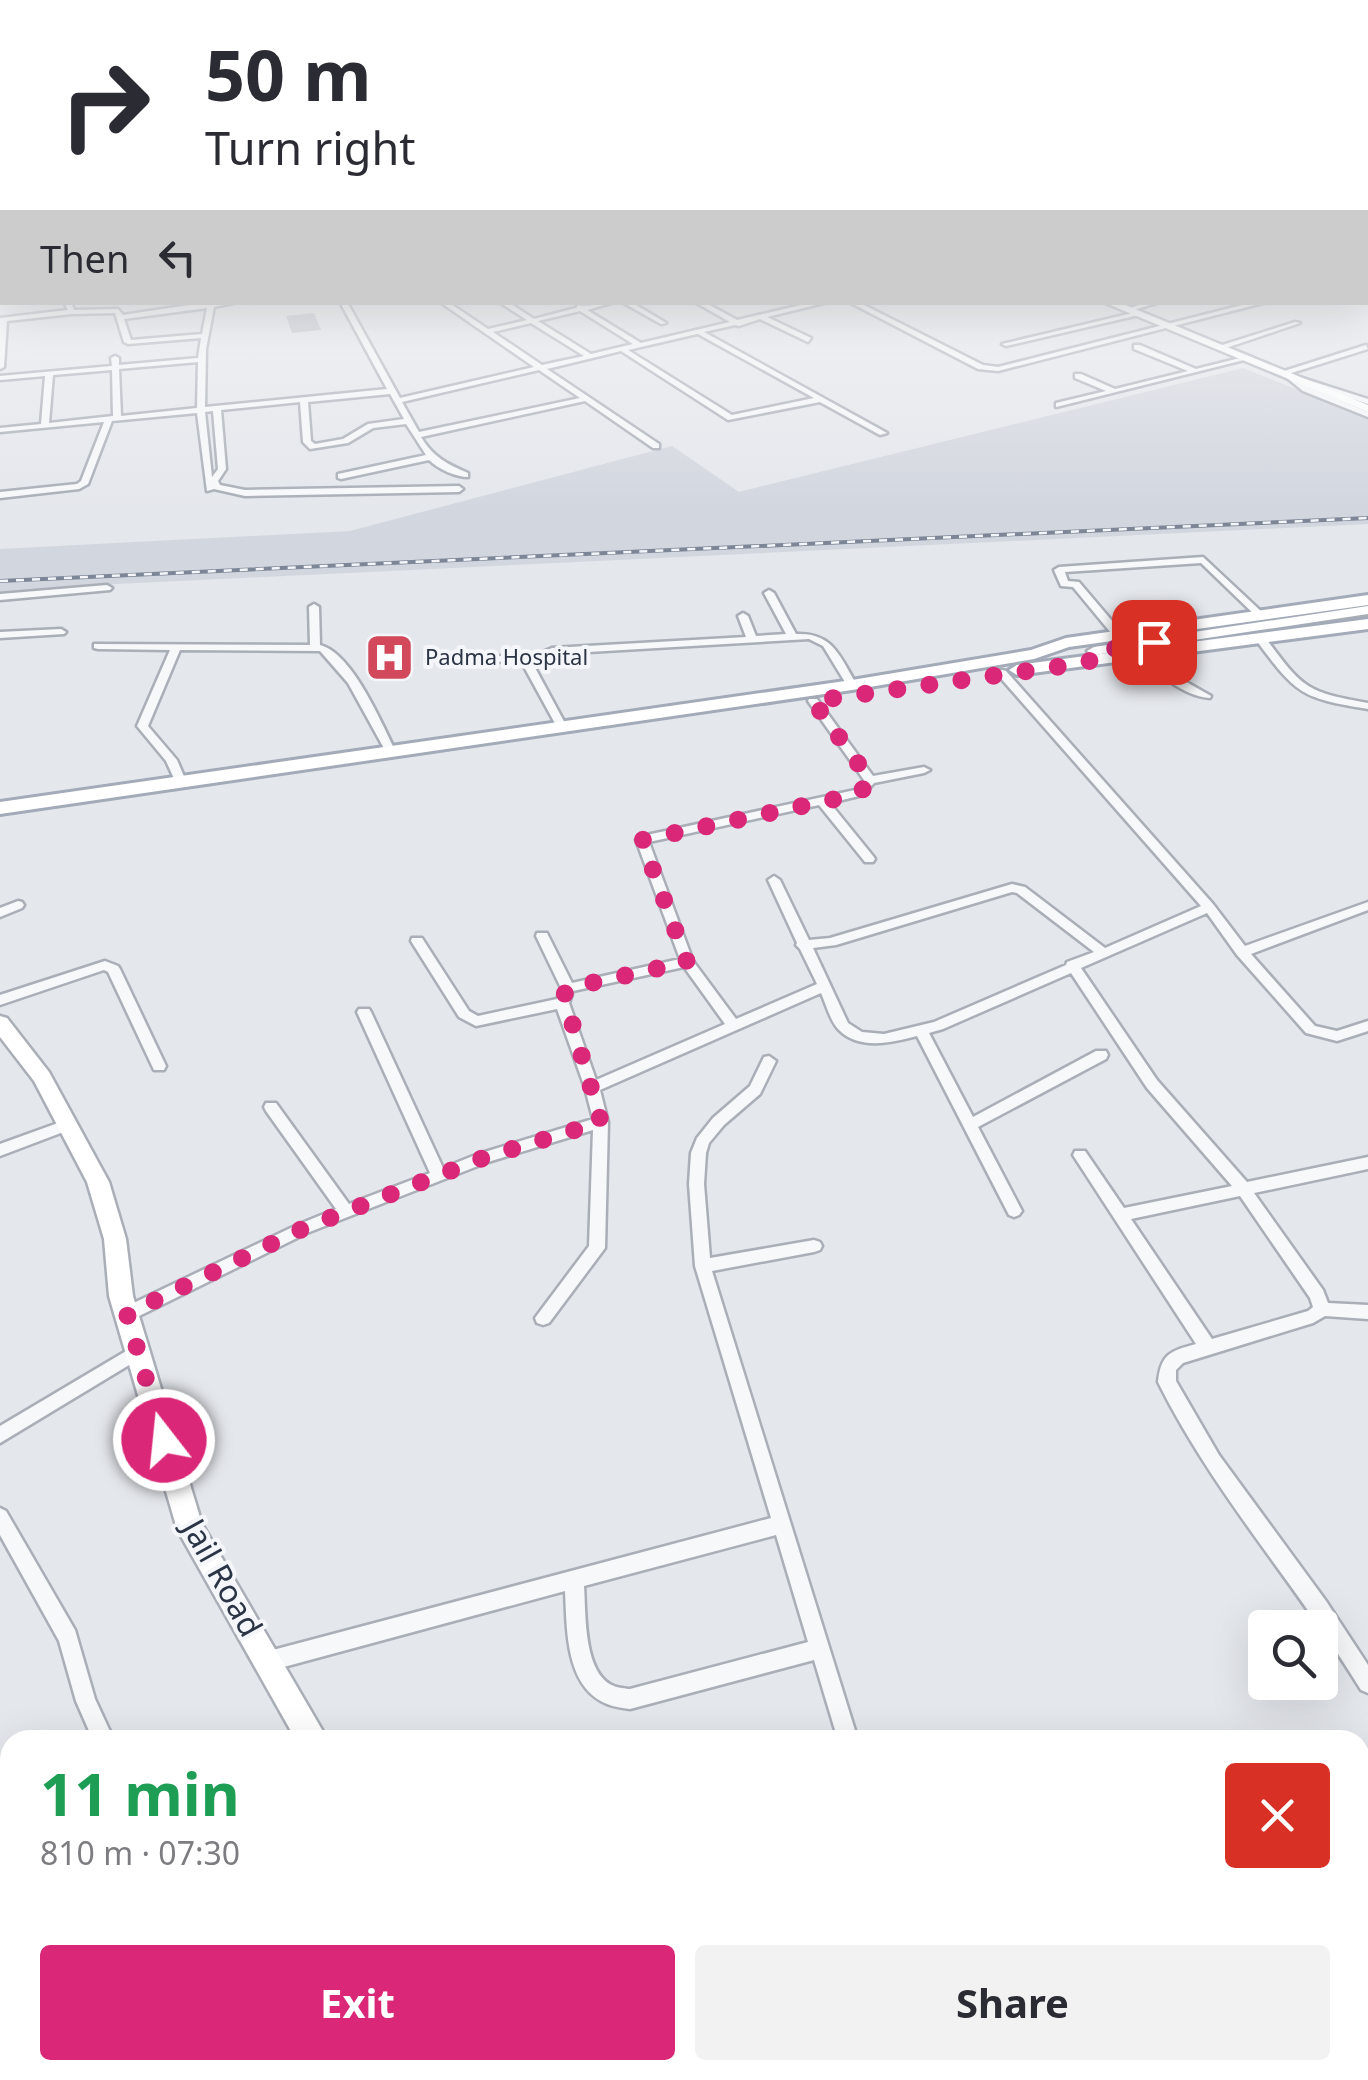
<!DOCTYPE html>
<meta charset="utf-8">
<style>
body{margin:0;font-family:"Noto Sans",sans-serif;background:#f2f2f3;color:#2b2b33;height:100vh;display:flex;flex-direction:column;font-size:38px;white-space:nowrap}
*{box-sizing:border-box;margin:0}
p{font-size:32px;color:#7c7c81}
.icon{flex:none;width:55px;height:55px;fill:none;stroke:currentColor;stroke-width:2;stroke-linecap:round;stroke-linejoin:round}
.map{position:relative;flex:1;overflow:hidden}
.details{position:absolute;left:0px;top:1730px;width:1370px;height:350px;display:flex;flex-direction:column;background:#fff;border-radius:30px 30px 0 0;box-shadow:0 10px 40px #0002}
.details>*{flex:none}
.top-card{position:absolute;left:0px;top:0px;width:1370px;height:305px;box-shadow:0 10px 40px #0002;background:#fff;color:#2b2b33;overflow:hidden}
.buttons{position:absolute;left:1248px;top:1610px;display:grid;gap:20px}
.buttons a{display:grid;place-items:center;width:90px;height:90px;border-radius:10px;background:#fff;box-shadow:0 10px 40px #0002;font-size:50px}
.pin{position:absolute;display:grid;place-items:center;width:85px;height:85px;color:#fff;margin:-42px;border-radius:20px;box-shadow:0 5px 15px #0006}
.me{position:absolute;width:110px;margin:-55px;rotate:344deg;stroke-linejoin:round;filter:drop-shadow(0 0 8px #0008)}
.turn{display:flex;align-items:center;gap:35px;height:210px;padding:0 40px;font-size:45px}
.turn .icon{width:130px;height:130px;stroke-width:2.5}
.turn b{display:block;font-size:70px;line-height:85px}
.then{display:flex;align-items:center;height:95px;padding:0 40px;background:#0003;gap:20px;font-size:38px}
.round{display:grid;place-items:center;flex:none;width:105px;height:105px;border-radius:10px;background:#f2f2f3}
.headline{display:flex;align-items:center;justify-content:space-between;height:170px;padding:0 40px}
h1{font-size:60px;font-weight:700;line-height:75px;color:#1e9e55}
.button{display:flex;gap:20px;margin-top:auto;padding:20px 40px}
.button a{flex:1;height:115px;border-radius:10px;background:#db2777;color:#fff;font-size:40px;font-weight:700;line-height:115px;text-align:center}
.button a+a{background:#f2f2f3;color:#2b2b33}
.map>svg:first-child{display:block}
.built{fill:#d2d6de}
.building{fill:#bbc0ca}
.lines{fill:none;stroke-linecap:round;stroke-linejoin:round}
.street-casing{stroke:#a9aeb7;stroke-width:5}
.secondary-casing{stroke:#a9aeb7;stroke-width:5}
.primary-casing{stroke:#a3abb8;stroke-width:6}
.street{fill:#f7f8fa;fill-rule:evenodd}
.secondary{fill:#fff;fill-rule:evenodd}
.primary{fill:#fff;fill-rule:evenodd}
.rail-casing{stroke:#7d8696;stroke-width:4}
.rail{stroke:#f4f6f9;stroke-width:2.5;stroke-dasharray:8;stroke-linecap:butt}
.route{stroke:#db2777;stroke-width:18;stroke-dasharray:0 32.4}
.labels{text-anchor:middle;stroke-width:8;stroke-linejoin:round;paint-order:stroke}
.far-poi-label{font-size:22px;fill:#2b3445;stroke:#f4f6f9;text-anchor:start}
.near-street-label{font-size:32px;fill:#2b3445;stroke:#f4f6f9}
</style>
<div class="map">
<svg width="1368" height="2080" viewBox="0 0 1368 2080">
<rect width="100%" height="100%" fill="#e4e7ec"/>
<polygon class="built" points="1243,368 1368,418 1368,524 75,586 0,595 0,549 350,531 672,446 739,492"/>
<polygon class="building" points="314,313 321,330 292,333 286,316"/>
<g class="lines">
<defs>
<g id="street">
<rect x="0" y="234" width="2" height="4"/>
<path d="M64,302H71L74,310L118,309L123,315L209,302H238L214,307L206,349L205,407L387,389L340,302H347L400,398L534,367L440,302H448L488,329L527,320L499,302H508L534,319L576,308L578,305C588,308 603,302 614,302L587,310L641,343L730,322L695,302H704L737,320L814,302H828L767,317L811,338L808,342L760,319L739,326L735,325L704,332L887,433L880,435L820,402L728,420L621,351L547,369L659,444V448H653L585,401L421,437C433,457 447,464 468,473V477C456,477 438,469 429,460L341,479L338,478V474L426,455L406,424L373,428L348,443L310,449L303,442L300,402L221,410L226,469L218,481L220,485L245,490L459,486L463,489L459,492L245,496L214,489L207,491L197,413L112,421L88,484L79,489L0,498V492L77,484L81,481L104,422L0,432V428L41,424L45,376L0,380V376L112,366L111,358L115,356L119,358V365L198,358L201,338L128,344L124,342L115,313L72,314L7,321L4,367L0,369V318L68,310ZM207,308L202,334L131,340L124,319ZM580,311L633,344L591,354L538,321ZM531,323L584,356L542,365L493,332ZM697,334H698L814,398L732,415L628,350ZM198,362L197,408L121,416L119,369ZM112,370L113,416L49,423L53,375ZM539,370L580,398L419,432L402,402ZM390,394L404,419L368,424L343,439L315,444L311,441L308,402ZM213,411L218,469L212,477L205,412Z"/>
<polygon points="622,302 631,302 666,323 661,324"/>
<polygon points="849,302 858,302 983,365 998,367 1254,302 1267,302 998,371 978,369"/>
<polygon points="1147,302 1159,302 1128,312 1125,310"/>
<polygon points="1137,312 1139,315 1006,346 1002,344"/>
<polygon points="1295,322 1300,323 1223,349 1216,347"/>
<polygon points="1134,345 1140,345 1196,369 1248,356 1252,358 1056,407 1056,403 1106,391 1075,378 1075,374 1081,374 1115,389 1188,371 1134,349"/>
<polygon points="1366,345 1368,349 1285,375 1278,373"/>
<polygon points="1287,374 1293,374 1309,387 1368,412 1368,417 1303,391 1287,378"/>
<polygon points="1302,378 1368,399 1368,404 1302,382"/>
<polygon points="1203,557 1264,614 1264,618 1258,618 1201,563 1065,572 1068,581 1079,582 1124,635 1125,637 1120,640 1116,639 1073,587 1061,586 1054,570 1059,567"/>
<polygon points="107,585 112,588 110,590 0,600 0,594"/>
<path d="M769,590L774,593L796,634C833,632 840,657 857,685L856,687H848L823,646L809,639L554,654L533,664L567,727L562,730L557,727L522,663L526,660L450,665L445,662L450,659L538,654L552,648L746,637L738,616L743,613L748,616L756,636L786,634L764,593Z"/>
<path d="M314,604L319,607L320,645C352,653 381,722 395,750L394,752H386L348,683L320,651L180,650L148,726L177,760L186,781L184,783H176L166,761L137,726L170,650L98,649L94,648V644L310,645L309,607Z"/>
<polygon points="61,629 66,632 64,634 0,638 0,632"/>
<path d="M1260,635L1264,636C1302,687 1304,692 1368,703V709C1301,698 1297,695 1256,640V636Z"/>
<path d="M1141,651L1174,675L1211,696L1210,698C1184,697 1157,672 1137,656L1136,654Z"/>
<path d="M1002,670L1006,671L1213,904L1245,946L1368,902V910L1251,954L1315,1026L1337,1031L1368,1021V1031L1337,1041L1306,1033L1237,955L1207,913L1081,968L1157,1080L1247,1182L1368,1157V1169L1254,1193L1323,1290L1328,1303L1368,1305V1319L1325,1316L1313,1323L1183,1363L1176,1370V1381L1219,1455L1326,1601L1368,1665V1693L1361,1690C1297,1585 1213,1493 1158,1382C1161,1353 1171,1351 1196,1344L1073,1155L1075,1151H1085L1124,1208L1232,1186L1147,1088L1071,973L943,1029L929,1033L973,1117L1096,1051H1106L1108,1055L1106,1059L978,1127L1022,1211L1019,1215L1014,1217L1009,1215L917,1036C893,1042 860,1051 839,1030C830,1021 826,1004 821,993L600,1090L608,1122L605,1248L549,1323L543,1325L537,1323L535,1318L589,1246L593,1130L488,1162L307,1233L133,1319L127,1321L121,1319L119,1314L121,1309L297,1225L336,1209L266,1111L264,1107L266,1103H276L349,1204L430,1173L357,1012L359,1009H369L371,1012L443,1168L478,1154L593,1119L585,1088L557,1009L476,1026L459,1017L411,941L412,938H422L469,1011L478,1016L557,999L561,988L536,936L537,933H547L572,983L680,959L636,840L642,836L855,790L864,780L808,701L809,699H817L873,776L924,767L930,770L924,773L874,783L863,795L830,803L873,856L875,859L873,862H865L819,805L649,842L693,961L736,1019L817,984L800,949L796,945L797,943L768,880L774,876L780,880L809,940L830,938L1012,884L1025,887L1105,948L1201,906L998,675V671ZM1012,892L1017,893L1094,952L1067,962L1066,965L934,1022L884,1034L862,1032L848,1023L813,948L836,945ZM684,967L725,1024L596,1080L569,1003L573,991ZM1240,1196L1310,1298L1313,1307L1308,1311L1212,1339L1131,1219Z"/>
<polygon points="18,901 22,902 24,905 22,908 0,917 0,908"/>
<polygon points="105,961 118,966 120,969 166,1066 164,1070 154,1070 108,972 104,970 0,1005 0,995"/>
<path d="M769,1056L776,1061L760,1094L724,1125L709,1143L706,1153L704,1184L710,1258L814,1240L820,1242L822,1246L820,1250L814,1252L712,1271L858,1740H838L814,1660L630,1709C622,1708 614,1707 607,1704C565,1687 567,1629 565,1591L269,1671L262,1668L259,1661L262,1654L269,1651L771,1518L695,1266L689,1184L691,1153L697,1138L713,1118L750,1086L764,1057ZM776,1535L808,1642L630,1689C628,1689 615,1687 614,1686C583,1674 586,1613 584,1586Z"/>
<polygon points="69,1119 74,1120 76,1124 74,1128 0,1156 0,1144"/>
<polygon points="138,1344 144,1346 146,1351 144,1356 0,1443 0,1426"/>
<polygon points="0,1508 6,1511 75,1630 95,1699 114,1740 93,1740 76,1701 59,1641 0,1535"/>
<polygon points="10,2007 10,2031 0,2033 0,2009"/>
<polygon points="65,2070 89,2070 87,2080 63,2080"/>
<polygon points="532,2070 556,2070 557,2080 533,2080"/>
<polygon points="942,2070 966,2070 969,2080 945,2080"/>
</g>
<g id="secondary">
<polygon points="2,272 2,278 0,279 0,273"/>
<polygon points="1103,302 1118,302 1368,405 1368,412"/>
<polygon points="1368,606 1368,614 1094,655 1087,651 1094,647"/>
<polygon points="0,1016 7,1018 49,1072 109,1182 126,1239 133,1296 202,1524 328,1740 296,1740 177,1529 109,1296 104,1239 87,1182 34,1081 0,1037"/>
<polygon points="806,2070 874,2070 878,2080 810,2080"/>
</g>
<g id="primary">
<polygon points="1368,595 1368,605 1069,647 1034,659 852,690 0,814 0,802 852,680 1031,650 1066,638"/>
<polygon points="1368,619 1368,629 1017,675 1009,670 1017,665"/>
</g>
</defs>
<use href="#street" class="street-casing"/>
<use href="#secondary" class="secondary-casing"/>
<use href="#primary" class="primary-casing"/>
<use href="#street" class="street"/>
<use href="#secondary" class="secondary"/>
<use href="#primary" class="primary"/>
<defs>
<polyline id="rail" points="0,581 1368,518"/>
</defs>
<use href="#rail" class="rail-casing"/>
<use href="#rail" class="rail"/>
</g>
<linearGradient id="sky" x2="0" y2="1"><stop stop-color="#8bb4dd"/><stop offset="0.43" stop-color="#f3f4f6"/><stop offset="1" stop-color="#f3f4f6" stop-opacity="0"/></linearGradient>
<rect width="1368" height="510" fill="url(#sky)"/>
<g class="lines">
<polyline class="route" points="164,1440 127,1314 302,1229 483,1158 601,1122 564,995 568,988 687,962 642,840 859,794 870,780 813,701 1084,663 1092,660 1094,652 1154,642"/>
</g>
<defs>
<symbol id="hospital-square" viewBox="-11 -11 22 22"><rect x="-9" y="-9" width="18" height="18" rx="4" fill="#d1495b" stroke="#f4f6f9"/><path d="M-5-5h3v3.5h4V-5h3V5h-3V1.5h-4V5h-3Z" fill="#fff"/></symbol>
</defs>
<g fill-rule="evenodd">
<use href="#hospital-square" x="362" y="630" width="55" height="55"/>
</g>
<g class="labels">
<g class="far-poi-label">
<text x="425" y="665">Padma Hospital</text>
</g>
<g class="near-street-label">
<text transform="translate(222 1578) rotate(61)" y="11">Jail Road</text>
</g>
</g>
</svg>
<div class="buttons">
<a><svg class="icon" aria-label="search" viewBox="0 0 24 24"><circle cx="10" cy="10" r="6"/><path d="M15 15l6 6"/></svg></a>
</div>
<div class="pin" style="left:1154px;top:642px;background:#d93025"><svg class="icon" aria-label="arrive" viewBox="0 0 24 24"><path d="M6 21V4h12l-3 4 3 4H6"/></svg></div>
<svg class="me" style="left:164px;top:1440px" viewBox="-20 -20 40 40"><circle r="17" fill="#db2777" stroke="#fff" stroke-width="3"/><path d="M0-11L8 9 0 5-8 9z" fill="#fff"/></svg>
<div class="top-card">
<div class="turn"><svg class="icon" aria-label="right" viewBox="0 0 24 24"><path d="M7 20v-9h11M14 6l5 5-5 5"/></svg><div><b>50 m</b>Turn right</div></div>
<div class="then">Then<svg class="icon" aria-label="left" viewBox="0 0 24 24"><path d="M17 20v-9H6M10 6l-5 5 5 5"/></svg></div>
</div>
<section class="details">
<div class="headline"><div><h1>11 min</h1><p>810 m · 07:30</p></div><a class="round" style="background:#d93025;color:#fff"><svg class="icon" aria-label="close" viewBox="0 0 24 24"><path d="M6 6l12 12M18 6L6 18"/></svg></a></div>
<div class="button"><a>Exit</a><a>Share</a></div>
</section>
</div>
